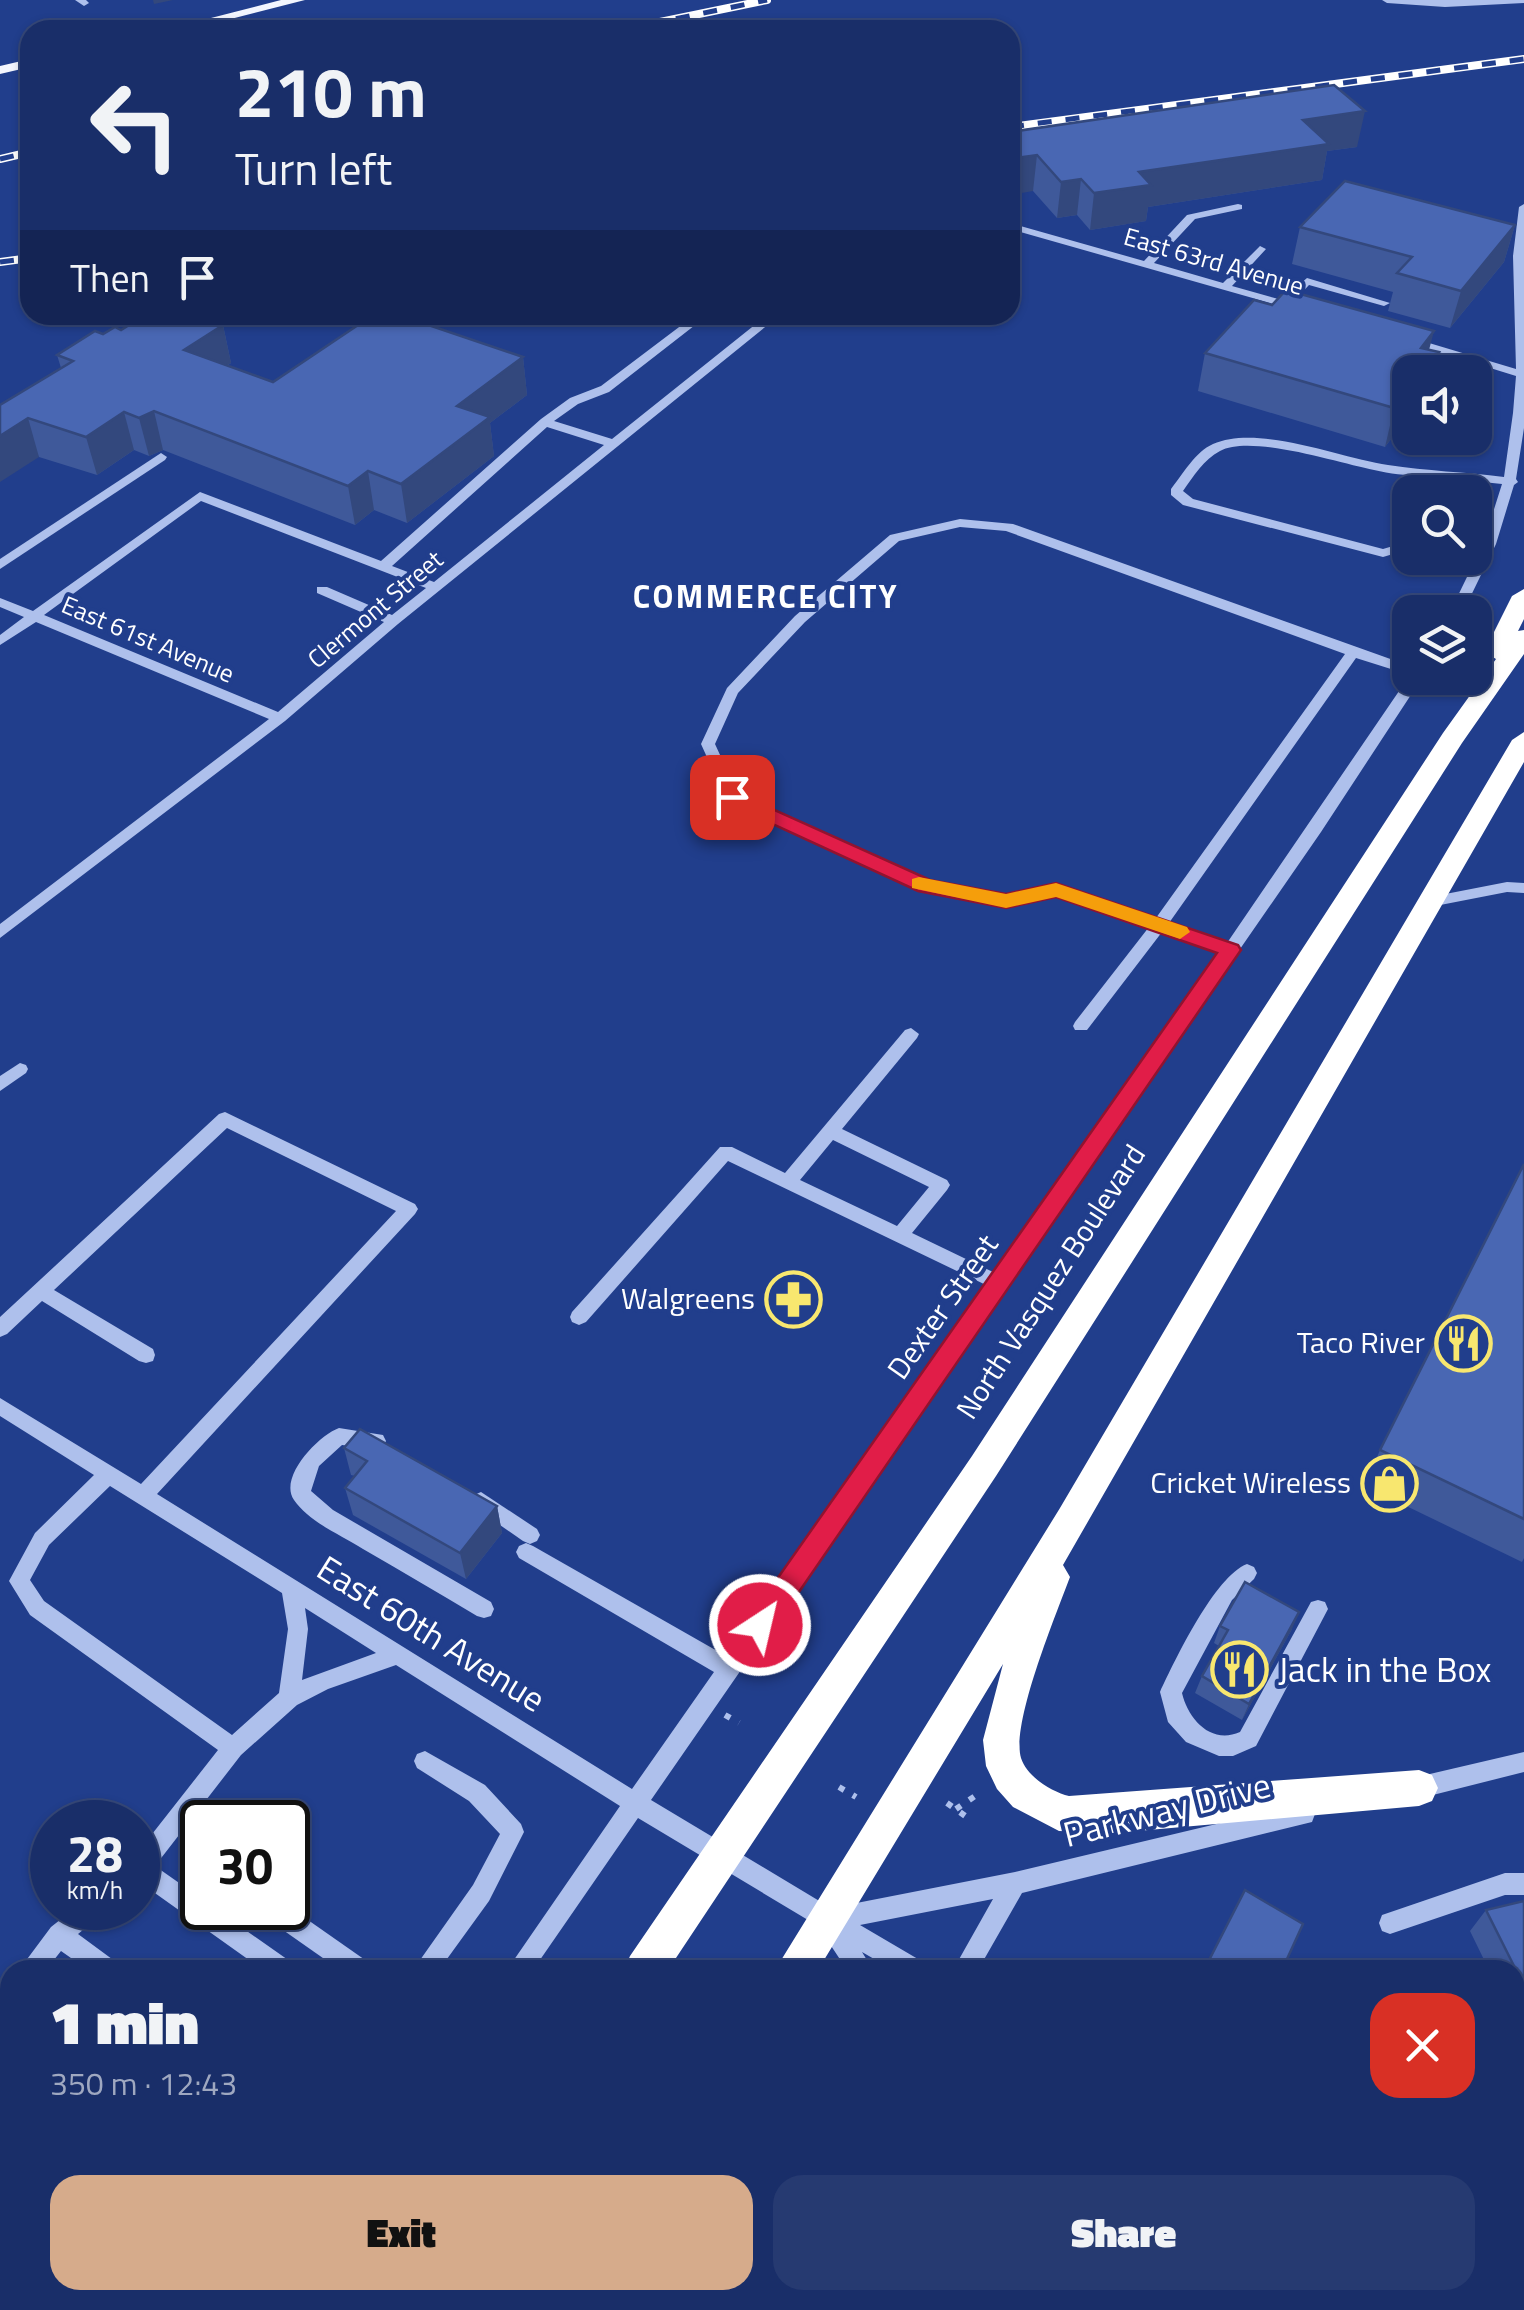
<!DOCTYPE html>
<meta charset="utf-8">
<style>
body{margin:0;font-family:"Titillium Web",sans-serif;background:#263a71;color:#f1f3f6;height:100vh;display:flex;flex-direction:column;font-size:38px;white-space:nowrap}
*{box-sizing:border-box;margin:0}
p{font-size:32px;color:#9fa8c0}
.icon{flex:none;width:55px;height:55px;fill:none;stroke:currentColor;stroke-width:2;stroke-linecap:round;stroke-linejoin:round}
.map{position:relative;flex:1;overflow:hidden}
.sheet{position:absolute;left:0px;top:1960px;width:1525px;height:350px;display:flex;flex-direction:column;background:#192e69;border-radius:30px 30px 0 0;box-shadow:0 2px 8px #0004,0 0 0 2px #374a7d}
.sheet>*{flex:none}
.banner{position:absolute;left:20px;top:20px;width:1000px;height:305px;border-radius:30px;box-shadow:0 2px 8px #0004,0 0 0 2px #374a7d;background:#192e69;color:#f1f3f6;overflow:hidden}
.tools{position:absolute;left:1392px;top:355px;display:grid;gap:20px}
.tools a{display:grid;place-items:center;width:100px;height:100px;border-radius:20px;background:#192e69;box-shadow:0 2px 8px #0004,0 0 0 2px #374a7d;font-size:50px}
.speed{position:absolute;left:30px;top:1800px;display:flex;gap:20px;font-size:50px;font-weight:700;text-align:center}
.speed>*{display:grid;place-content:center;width:130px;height:130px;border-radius:50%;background:#192e69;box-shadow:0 2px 8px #0004,0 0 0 2px #374a7d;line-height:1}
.speed small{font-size:25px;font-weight:400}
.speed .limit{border:5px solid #111;border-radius:15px;background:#fff;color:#111}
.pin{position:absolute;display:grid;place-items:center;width:85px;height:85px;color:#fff;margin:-42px;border-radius:20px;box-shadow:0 5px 15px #0006}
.me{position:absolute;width:110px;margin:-55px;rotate:35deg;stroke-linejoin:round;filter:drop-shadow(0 0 8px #0008)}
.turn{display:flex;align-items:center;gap:35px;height:210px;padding:0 50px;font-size:45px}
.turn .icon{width:130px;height:130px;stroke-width:2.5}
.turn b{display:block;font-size:70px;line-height:85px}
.then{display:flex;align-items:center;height:95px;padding:0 50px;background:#0003;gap:20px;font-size:38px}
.round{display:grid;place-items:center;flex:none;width:105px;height:105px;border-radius:30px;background:#263a71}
.head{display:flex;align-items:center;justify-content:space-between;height:170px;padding:0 50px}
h1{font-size:60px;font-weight:800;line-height:75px}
.primary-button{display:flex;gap:20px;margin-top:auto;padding:20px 50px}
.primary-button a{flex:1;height:115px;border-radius:30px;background:#d6ab8b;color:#111;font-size:40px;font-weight:800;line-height:115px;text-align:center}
.primary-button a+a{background:#263a71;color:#f1f3f6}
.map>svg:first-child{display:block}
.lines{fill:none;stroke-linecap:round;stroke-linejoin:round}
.path{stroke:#aec0ec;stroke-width:6;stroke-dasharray:6 10;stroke-linecap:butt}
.minor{fill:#aec0ec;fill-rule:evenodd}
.major{fill:#f3f6fe;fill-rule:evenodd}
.highway{fill:#fff;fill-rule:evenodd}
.rail-casing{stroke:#fff;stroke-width:8}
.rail{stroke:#213e8c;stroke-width:5;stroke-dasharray:14;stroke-linecap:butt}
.wall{fill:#3f599a}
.shaded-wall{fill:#33487d}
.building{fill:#4967b3;stroke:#33487d;stroke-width:2.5}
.route{fill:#e11d48;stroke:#92132f;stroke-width:2.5}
.slow{fill:#f59e0b}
.labels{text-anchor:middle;stroke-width:8;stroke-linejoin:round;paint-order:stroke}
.far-street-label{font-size:25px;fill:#fff;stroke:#213e8c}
.street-label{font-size:30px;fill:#fff;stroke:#213e8c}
.poi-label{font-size:30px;fill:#fff;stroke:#213e8c;text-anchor:end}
.far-district-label{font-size:32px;font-weight:bold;letter-spacing:2.5px;fill:#fff;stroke:#213e8c}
.near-street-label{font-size:35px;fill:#fff;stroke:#213e8c}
.near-poi-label{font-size:35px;fill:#fff;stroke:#213e8c;text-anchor:start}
</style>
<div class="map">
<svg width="1524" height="2310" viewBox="0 0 1524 2310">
<rect width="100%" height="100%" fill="#213e8c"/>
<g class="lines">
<g class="path">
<polyline points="725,1715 739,1723"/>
<polyline points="839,1787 856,1797"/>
<polyline points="947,1803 971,1820"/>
<polyline points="956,1809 978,1794"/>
</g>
<g class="minor">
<polygon points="75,0 86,0 89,3 84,6"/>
<polygon points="1382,0 1524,0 1524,3 1445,7 1387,3"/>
<polygon points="1238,204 1242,205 1242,209 1195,219 1154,263 1223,283 1260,246 1266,249 1232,286 1282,300 1307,278 1390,303 1384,306 1309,285 1292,303 1304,308 1298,311 1010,229 1010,223 1144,261 1187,215"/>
<path d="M1524,204V428L1516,479L1518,482L1514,485L1496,544L1463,612H1450L1483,544L1502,484L1434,477L1433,492H1421V476C1406,475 1390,474 1374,470C1338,463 1251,434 1220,451C1204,459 1193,477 1183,491L1193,499L1383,549L1410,541V549L1383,557L1183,505L1171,495V489C1183,474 1195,452 1213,444C1259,424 1340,458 1388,465C1427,471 1465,472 1504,477L1513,413L1516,376L1403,341L1409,337L1516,369L1513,256L1519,207Z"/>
<path d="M695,315H708L609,392L578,404L554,421L612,439L767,315H780L398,624L285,721L0,938V924L269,719L36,622L0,645V635L24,617L0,607V598L33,611L200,492L381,561L541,419L570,398L601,386ZM547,427L604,445L434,582L392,566ZM201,501L426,588L392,615L327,587H317V593L384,622L278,712L44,615Z"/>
<polygon points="161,453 167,457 165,460 0,569 0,559"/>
<path d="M960,519L1013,524L1410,666V678H1422L1321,832L651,1800L831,1908L1015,1872L1304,1803L1312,1806L1315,1814L1312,1822L1022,1893L978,1970H953L993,1899L860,1925L923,1962L927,1970H893L862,1952L873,1970H847L818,1926L638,1818L533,1970H507L620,1806L396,1665L328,1689L297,1705L241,1755L155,1866L202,1899V1908H214L291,1962L295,1970H263L138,1881V1852L218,1750L30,1615L9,1581L35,1533L94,1475L0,1416V1398L141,1484L396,1211L227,1128L54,1290L153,1349L155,1355L153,1361L146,1363L139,1361L42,1301L7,1334L0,1337V1317L219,1114L225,1112L415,1204L418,1209L415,1214L157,1494L632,1789L714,1672L519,1558L516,1552L519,1546L526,1543L533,1546L726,1656L986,1285L728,1161L586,1322L579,1325L572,1322L570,1317L572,1312L720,1147H732L785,1173L905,1030L911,1028L919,1034L917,1038L842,1129L947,1180L950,1185L947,1190L912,1233L995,1273L1220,953L1162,932L1087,1030H1075L1073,1026L1075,1022L1149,927L1055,895L1006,906L919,890L725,797L701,744L727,688L795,616L890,535ZM960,527L1006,531L1345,654L1156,918L1056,885L1006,896L929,881L738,794L715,744L738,693L805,622L899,541ZM1356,658L1410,675L1227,943L1169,923ZM833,1140L929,1187L897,1226L800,1180ZM110,1486L282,1593L288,1629L279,1693L232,1735L44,1601L30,1580L49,1545ZM305,1608L376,1653L302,1680L308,1629Z"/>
<polygon points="1507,882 1524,883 1524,893 1507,892 1430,907 1422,902 1430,897"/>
<polygon points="20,1063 26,1065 28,1069 26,1073 0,1091 0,1076"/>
<path d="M339,1428L383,1435L386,1441L383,1447L376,1449L342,1445L319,1466L311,1491L333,1510L491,1602L494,1609L491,1616L484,1618L477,1616C439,1593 401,1571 363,1549C341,1535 309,1522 294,1500C278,1477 319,1435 339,1428Z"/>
<polygon points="481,1492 537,1529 540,1535 537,1541 530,1544 523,1541 474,1507 471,1501 474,1495"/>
<path d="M1247,1564L1254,1567L1257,1573L1254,1579L1232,1600L1182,1693C1188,1719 1211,1745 1240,1732L1311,1602L1318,1600L1325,1602L1328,1609L1256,1746L1233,1756H1219L1186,1742L1168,1722L1160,1692C1175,1660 1215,1576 1247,1564Z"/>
<polygon points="425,1751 485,1785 521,1824 524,1832 489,1901 439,1970 413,1970 473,1885 500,1834 469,1801 417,1768 414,1761 417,1754"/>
<polygon points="1524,1752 1524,1772 1417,1799 1409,1796 1406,1788 1409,1780 1417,1777"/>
<polygon points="263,1807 271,1810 273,1822 251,1822 255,1810"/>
<polygon points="1505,1873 1524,1873 1524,1895 1505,1895 1390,1934 1382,1931 1379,1923 1382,1915"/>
<polygon points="288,1906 368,1962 372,1970 340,1970 263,1916 260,1908"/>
<polygon points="75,1908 103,1908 100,1916 78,1934 116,1962 120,1970 88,1970 61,1951 46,1970 19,1970 51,1927"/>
<polygon points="10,1985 10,2016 0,2022 0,1991"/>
<polygon points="0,2115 10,2119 10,2146 0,2142"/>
<polygon points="1515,2299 1522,2310 1484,2310 1478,2300"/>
<polygon points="277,2300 305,2300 300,2310 272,2310"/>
<polygon points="763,2300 791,2300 786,2310 758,2310"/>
<polygon points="1309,2300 1347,2300 1352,2310 1314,2310"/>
</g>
<g class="major">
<polygon points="281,0 305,0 188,30 164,30"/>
<polygon points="30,59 30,67 0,74 0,66"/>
</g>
<g class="highway">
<polygon points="1524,589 1524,619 1518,631 1524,630 1524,654 1462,743 996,1476 668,1970 624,1970 630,1956 972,1456 1443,733 1496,659 1484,652 1512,596"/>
<path d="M1524,732V762L1063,1565L1070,1577C1056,1615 1011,1723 1021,1758C1027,1777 1052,1792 1069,1796L1419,1770L1432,1775L1438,1788L1432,1801L1419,1806L1115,1833L1059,1831L1013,1807L997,1789L986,1766L983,1740L1003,1664L818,1970H775L1060,1508L1512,740Z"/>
<polygon points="408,2300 454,2300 450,2310 404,2310"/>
<polygon points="563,2300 610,2300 606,2310 559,2310"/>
</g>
<defs>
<g id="rail">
<polyline points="621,30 767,0"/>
<polyline points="1010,127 1524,59"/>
<polyline points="0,159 30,152"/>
<polyline points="0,262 30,258"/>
</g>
</defs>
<use href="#rail" class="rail-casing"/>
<use href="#rail" class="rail"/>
</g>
<g class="wall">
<polygon points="1010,132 1357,147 1327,151 1322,180 1148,207 1146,221 1090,230 1077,215 1057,218 1033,191"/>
<polygon points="1515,225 1504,262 1450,328 1388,311 1393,292 1292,264 1300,227"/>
<polygon points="223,325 231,363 227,366 273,382 523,357 527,395 490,423 494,456 407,523 374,510 355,525 163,450 149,456 134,450 97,475 39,457 0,405 61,368 57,355 103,334 121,330"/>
<polygon points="1429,350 1410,372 1410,414 1385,447 1198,391 1205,353"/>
<polygon points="1524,1164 1524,1558 1522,1562 1365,1486 1380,1450"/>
<polygon points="344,1448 497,1506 502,1533 466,1579 353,1515 345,1488 355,1476 351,1475"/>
<polygon points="1220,1626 1292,1629 1242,1720 1195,1693 1202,1676 1219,1646 1214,1643"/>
<polygon points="1524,1901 1524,2041 1515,2023 1515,1970 1489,1970 1470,1931 1486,1910"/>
</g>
<g class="shaded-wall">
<polygon points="153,0 173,0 154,4"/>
<polygon points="1365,111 1357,147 1327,151 1322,180 1148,207 1146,221 1090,230 1094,193 1139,172 1303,120"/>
<polygon points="1037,155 1033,191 1010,195 1010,159"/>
<polygon points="1081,179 1077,215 1057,218 1061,182"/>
<polygon points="1515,225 1504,262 1450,328 1461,291"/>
<polygon points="223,325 231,363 193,388 184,350"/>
<polygon points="1434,331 1424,369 1421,348"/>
<polygon points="1439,352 1433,372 1423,372"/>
<polygon points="523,357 527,395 490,423 494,456 407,523 401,484 457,406"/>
<polygon points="1410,389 1410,414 1385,447 1394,408"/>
<polygon points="154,411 163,450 149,456 139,418"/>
<polygon points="124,412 134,450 97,475 86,437"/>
<polygon points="28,418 39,457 0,482 0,436"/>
<polygon points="368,471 374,510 355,525 348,486"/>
<polygon points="497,1506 502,1533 466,1579 460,1553"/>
<polygon points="1299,1612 1292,1629 1242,1720 1249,1704"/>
<polygon points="80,2300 92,2310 72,2310"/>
</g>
<g class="building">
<polygon points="1334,85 1365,111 1303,120 1329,144 1139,172 1151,185 1094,193 1081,179 1061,182 1037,155 1010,159 1010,132"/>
<polygon points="1345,181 1515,225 1461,291 1397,273 1412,257 1300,227"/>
<polygon points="1286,290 1434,331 1421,348 1439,352 1423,372 1410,372 1410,389 1394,408 1205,353 1254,300 1272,305"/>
<polygon points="145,315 194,315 223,325 184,350 273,382 373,315 399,315 523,357 457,406 490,417 401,484 368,471 348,486 154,411 139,418 124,412 86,437 28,418 0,436 0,405 73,361 57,355 95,331 103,334 115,327 121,330"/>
<polygon points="1524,1164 1524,1519 1380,1450"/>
<polygon points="360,1429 497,1506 460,1553 345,1488 367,1461 344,1448"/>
<polygon points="1245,1582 1299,1612 1249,1704 1202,1676 1228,1630 1220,1626"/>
<polygon points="1245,1890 1303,1924 1282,1970 1204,1970"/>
<polygon points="1524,1901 1524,1986 1486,1910"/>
<polygon points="0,2237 10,2245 10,2300 80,2300 72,2310 0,2310"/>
</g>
<polygon class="route" points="732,791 930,880 1006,894 1056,883 1238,945 1241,950 770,1634 760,1637 751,1634 747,1625 751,1616 1217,953 1056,897 1006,908 918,891 725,802 725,793"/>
<polygon class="slow" points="919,877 1006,894 1056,883 1187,927 1190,932 1180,939 1056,897 1006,908 912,888 912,879"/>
<defs>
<symbol id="pharmacy-ring" viewBox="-11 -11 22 22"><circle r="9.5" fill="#213e8c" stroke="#f8e76f" stroke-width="1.5"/><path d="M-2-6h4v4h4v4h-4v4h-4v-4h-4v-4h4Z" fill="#f8e76f"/></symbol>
<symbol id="restaurant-ring" viewBox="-11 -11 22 22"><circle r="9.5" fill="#213e8c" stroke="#f8e76f" stroke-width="1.5"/><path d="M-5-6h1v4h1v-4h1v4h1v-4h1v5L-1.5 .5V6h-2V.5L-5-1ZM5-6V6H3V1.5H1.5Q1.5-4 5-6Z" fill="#f8e76f"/></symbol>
<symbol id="shop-ring" viewBox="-11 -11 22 22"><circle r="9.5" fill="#213e8c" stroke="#f8e76f" stroke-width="1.5"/><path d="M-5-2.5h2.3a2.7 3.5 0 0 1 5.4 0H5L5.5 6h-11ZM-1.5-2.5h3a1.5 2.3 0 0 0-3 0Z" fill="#f8e76f"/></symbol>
</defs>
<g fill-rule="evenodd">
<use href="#pharmacy-ring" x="762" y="1268" width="63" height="63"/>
<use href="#restaurant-ring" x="1432" y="1312" width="63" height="63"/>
<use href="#shop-ring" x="1358" y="1452" width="63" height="63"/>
<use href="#restaurant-ring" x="1208" y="1638" width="63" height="63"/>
</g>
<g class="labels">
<g class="far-street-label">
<text transform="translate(1214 261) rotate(16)" y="9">East 63rd Avenue</text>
<text transform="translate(375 609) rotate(-40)" y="9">Clermont Street</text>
<text transform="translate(148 639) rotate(23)" y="9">East 61st Avenue</text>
</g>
<g class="street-label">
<text transform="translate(1051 1282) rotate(-57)" y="10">North Vasquez Boulevard</text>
<text transform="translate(943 1307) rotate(-55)" y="10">Dexter Street</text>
</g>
<g class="poi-label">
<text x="755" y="1309">Walgreens</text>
<text x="1425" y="1353">Taco River</text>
<text x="1351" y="1493">Cricket Wireless</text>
</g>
<g class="far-district-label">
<text x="766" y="608">COMMERCE CITY</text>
</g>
<g class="near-street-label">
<text transform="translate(431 1634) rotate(32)" y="12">East 60th Avenue</text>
<text transform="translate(1167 1810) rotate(-14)" y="12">Parkway Drive</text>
</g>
<g class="near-poi-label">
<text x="1278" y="1682">Jack in the Box</text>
</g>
</g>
</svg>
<div class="tools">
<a><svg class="icon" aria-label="sound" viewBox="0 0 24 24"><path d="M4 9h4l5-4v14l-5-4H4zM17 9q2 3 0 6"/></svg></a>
<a><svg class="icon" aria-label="search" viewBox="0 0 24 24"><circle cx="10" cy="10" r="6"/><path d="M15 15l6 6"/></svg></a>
<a><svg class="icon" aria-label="layers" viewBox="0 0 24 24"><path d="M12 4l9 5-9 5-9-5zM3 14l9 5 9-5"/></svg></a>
</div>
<div class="speed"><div>28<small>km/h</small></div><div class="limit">30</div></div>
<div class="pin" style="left:732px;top:797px;background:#d93025"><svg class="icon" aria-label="arrive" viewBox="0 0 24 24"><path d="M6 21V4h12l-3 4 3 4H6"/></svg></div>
<svg class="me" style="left:760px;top:1625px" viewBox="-20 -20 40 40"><circle r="17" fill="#e11d48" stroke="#fff" stroke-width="3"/><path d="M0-11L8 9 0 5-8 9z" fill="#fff"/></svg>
<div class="banner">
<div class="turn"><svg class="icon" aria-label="left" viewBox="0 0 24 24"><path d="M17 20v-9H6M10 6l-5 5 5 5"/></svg><div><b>210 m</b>Turn left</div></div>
<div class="then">Then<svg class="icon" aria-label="arrive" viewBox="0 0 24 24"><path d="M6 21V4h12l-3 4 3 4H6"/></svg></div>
</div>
<section class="sheet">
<div class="head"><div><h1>1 min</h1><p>350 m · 12:43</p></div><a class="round" style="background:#d93025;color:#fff"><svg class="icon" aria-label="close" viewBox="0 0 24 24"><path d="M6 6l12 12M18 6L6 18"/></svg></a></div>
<div class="primary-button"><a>Exit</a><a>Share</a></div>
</section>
</div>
